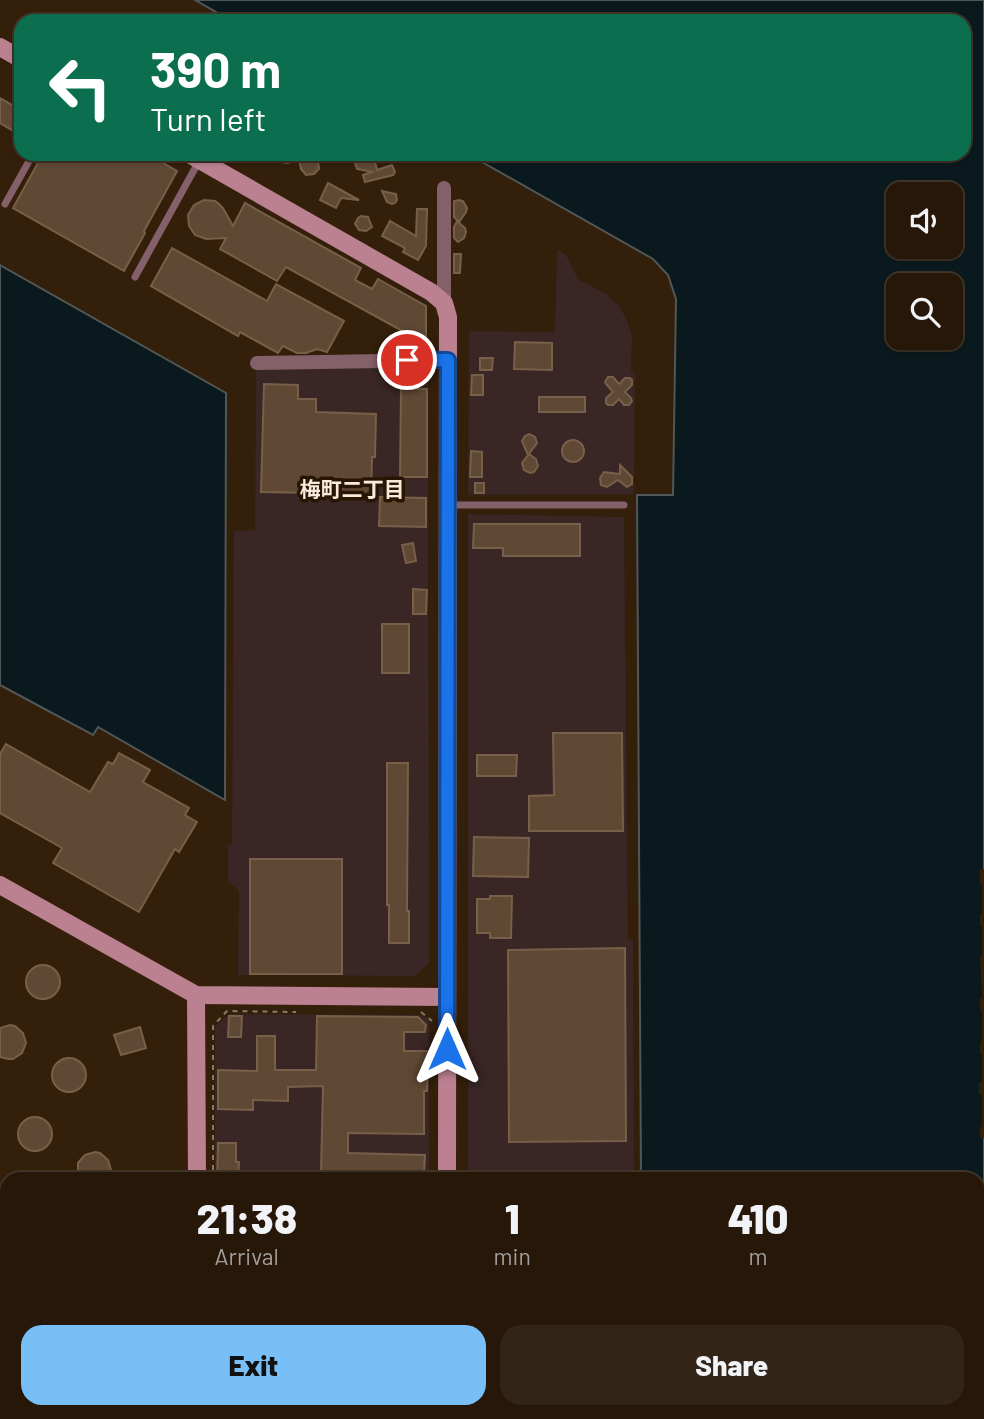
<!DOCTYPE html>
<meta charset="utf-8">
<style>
body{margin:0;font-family:Barlow,"Noto Sans JP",sans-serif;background:#322416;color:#f1f3f6;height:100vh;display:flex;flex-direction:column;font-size:26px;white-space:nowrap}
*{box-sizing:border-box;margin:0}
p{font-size:23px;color:#a49f9c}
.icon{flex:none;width:38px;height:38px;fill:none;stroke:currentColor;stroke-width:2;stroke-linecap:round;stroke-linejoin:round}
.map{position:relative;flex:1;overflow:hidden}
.panel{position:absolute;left:0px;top:1172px;width:985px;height:247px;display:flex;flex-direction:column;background:#261708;border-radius:21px 21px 0 0;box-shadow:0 2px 5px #0004,0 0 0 2px #423629}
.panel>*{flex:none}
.banner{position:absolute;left:14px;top:14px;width:957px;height:147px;border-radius:21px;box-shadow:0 2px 5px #0004,0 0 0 2px #423629;background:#0b6e4f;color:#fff;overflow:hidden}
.tools{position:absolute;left:886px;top:182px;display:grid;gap:14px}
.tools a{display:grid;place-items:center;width:77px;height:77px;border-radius:14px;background:#261708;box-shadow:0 2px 5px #0004,0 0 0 2px #423629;font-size:35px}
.pin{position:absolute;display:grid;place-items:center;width:60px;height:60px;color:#fff;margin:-30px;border:4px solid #fff;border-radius:50%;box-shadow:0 2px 7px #0007}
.me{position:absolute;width:77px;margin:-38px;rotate:0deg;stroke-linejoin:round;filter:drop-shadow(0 0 5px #0008)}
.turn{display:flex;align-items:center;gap:24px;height:147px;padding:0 21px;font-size:32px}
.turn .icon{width:91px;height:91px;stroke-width:2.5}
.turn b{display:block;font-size:49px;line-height:60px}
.eta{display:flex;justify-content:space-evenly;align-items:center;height:119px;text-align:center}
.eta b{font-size:42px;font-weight:800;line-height:49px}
.cta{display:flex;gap:14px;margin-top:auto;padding:14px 21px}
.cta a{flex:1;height:80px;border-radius:21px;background:#78bff7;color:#111;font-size:28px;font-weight:800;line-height:80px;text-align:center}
.cta a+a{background:#322416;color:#f1f3f6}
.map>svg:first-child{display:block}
.industrial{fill:#392625}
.water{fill:#0a191d;stroke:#515756;stroke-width:2;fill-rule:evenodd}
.pier{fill:#331f0a}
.building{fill:#604934;stroke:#775f49;stroke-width:2}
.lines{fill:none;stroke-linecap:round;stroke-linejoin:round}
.path{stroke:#8a7967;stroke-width:2;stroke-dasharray:5 5;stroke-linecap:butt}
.lane{stroke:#84606a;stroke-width:7}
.street{stroke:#84606a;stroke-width:14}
.secondary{stroke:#bb8191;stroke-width:18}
.route-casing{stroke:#114b97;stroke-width:18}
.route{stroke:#1a73e8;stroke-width:12}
.labels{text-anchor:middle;stroke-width:7;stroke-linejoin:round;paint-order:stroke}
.neighbourhood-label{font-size:21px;font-weight:bold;fill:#f7e9dc;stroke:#291602}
</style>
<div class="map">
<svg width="984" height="1419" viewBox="0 0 984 1419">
<rect width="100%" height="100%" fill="#331f0a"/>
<g class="industrial">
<polygon points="557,249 566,255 578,279 606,294 619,306 627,320 632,337 631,372 635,373 634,494 468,495 469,331 555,332"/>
<polygon points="428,367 429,963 415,976 238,975 239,891 228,881 228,845 232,845 234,531 255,530 256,369"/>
<polygon points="468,514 624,517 628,940 633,940 634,1175 637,1175 637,1179 468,1179"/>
<polygon points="229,1014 421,1015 429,1019 429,1179 215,1180 215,1027"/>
<polygon points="7,1285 7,1356 0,1349 0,1293"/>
<polygon points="0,1376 7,1382 7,1412 39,1412 46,1419 0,1419"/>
<polygon points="67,1412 175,1412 175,1419 74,1419"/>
<rect x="215" y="1412" width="214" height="7"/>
<rect x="467" y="1412" width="172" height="7"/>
</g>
<g class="water">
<path d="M195,0H984V1419H669V1412H978V1180L641,1179L637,495H673L676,299L668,275L653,259L468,154H964V21H232ZM898,194H950V247H898ZM898,285H950V338H898Z"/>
<polygon points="0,265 226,393 225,800 98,727 93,735 0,685"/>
</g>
<polygon class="pier" points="980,869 984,869 984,1138 980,1138 980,1127 982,1126 982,1095 979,1094 979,1083 982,1082 982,1054 980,1054 980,1042 982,1041 982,1011 980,1010 980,998 982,998 980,957 982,956 982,926 980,926 980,914 982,914 982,885 980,884"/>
<g class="building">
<polygon points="0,98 21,110 21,125 17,133 0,123"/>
<polygon points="41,154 148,154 177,171 144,231 145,233 124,271 13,208 39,161 38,160"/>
<polygon points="264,154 317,154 319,169 314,174 306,175 301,169 299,160 287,163 264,159"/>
<polygon points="352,154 373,154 377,170 392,165 395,172 393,175 365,182 363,175 372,172 357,169"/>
<polygon points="328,183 359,200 358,200 341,198 336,208 320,200"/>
<polygon points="382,191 396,194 397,200 395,203 392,204 387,202"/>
<polygon points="204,200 215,201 219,204 223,208 233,226 245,203 361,268 355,280 372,289 378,279 426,306 426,344 286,267 277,281 220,249 226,238 206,239 195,235 189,226 188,215 194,205"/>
<polygon points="459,200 463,201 467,208 466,212 459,222 454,217 454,201"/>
<polygon points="417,209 427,209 426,246 418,260 403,252 405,248 382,236 390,221 416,236"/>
<polygon points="361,216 368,217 372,227 366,231 359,230 355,224 358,218"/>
<polygon points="457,221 465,228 466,232 464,238 458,242 454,238 454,227"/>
<polygon points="172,248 267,301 276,284 344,321 327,352 317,349 306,353 297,353 283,346 278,353 240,332 238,336 151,286"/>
<polygon points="454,254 461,254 460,273 454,273"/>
<polygon points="515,342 552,343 552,370 514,369"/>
<polygon points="480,358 493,358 492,370 480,370"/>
<polygon points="472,375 483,375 483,395 471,395"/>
<polygon points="608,377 613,377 619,384 625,378 630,378 632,380 632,385 625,392 631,398 632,401 629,405 624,405 619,399 613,405 608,405 606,403 606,398 613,392 606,384 605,382"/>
<polygon points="264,384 298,385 298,399 316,399 316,412 376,414 375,457 372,457 371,494 261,492"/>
<polygon points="401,389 427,389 427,477 400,477"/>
<rect x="539" y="397" width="46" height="15"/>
<polygon points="529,434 535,437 537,443 528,455 522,441 525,436"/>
<circle cx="573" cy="451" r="11"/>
<polygon points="471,451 482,452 482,477 470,477"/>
<polygon points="529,454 536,459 538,466 534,472 530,473 524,470 522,463"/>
<polygon points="620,465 632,477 632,484 627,487 618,480 607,487 601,485 600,478 604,472 620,474"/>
<rect x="475" y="483" width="9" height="10"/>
<polygon points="380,497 426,498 426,527 379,526"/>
<polygon points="474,524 580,524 580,556 503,556 503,548 473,548"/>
<polygon points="413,543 416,561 406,563 402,545"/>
<polygon points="413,589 427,590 426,614 413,614"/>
<rect x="382" y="624" width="27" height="49"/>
<polygon points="553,733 622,733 623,831 529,831 529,796 554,795"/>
<polygon points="6,744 90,792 108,762 113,764 119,753 150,770 143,782 189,808 185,815 197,822 179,852 175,849 139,912 53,863 62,848 0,813 0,754"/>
<polygon points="477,755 517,755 516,776 477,776"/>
<polygon points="387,763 408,763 407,911 409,911 409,943 389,943 389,905 387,905"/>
<polygon points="474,837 529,838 528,877 473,876"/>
<rect x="250" y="859" width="92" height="115"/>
<polygon points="490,896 512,896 511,938 490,938 490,933 477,933 477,899 490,899"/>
<polygon points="625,948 626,1141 509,1142 508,950"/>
<circle cx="43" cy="982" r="17"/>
<polygon points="229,1016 242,1016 241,1037 228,1037"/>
<polygon points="317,1016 418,1017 426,1025 425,1032 404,1032 404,1051 428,1051 427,1091 424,1091 424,1134 348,1133 348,1153 425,1155 424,1174 410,1174 410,1180 323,1180 323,1172 321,1172 323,1086 288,1087 288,1101 253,1100 253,1110 218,1109 218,1070 257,1071 257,1036 275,1036 275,1070 316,1070"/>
<polygon points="10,1025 15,1026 23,1033 26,1043 22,1053 13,1059 8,1059 0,1057 0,1028"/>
<polygon points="140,1027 146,1048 121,1055 114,1035"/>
<circle cx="69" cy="1075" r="17"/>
<circle cx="35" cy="1134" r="17"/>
<polygon points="218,1143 236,1143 236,1162 239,1162 238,1180 217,1180"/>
<polygon points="95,1152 100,1153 108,1160 111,1170 110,1176 107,1180 80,1180 78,1173 78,1163 85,1155"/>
</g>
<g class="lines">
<g class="path">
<polyline points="421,1012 432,1021"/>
<polyline points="213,1180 213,1026 227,1011 296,1012"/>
</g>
<g class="lane">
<polyline points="5,204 33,154"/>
<polyline points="135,277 199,161"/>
<polyline points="449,505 624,505"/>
<polyline points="3,1369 7,1387"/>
<polyline points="13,1412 14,1419"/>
</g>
<g class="street">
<polyline points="444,303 444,188"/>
<polyline points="257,363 448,360"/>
</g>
<g class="secondary">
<polyline points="0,47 21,59"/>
<polyline points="189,154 431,292 444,303 448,317 447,1180"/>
<polyline points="0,885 196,995 447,997"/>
<polyline points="196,995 197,1180"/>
<polyline points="0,1363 7,1370"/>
<polyline points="53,1412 60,1419"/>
<polyline points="197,1412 197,1419"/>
<polyline points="447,1412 447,1419"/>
</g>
</g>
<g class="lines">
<defs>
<polyline id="route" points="407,360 448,360 447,1049"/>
</defs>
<use href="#route" class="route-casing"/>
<use href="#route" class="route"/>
</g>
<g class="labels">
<g class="neighbourhood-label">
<text x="352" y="497">梅町二丁目</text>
</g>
</g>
</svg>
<div class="tools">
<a><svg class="icon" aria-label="sound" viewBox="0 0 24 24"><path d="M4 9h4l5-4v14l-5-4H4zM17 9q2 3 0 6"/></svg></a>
<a><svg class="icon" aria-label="search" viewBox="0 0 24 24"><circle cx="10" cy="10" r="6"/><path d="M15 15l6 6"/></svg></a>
</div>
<div class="pin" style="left:407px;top:360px;background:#d93025"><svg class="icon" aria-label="arrive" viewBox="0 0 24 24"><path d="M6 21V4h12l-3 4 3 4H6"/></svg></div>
<svg class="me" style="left:447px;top:1049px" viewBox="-20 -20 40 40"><path d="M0-17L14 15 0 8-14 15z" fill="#1a73e8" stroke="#fff" stroke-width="4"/></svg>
<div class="banner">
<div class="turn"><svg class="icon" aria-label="left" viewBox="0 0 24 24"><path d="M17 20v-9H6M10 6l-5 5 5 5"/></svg><div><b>390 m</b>Turn left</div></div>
</div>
<section class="panel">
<div class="eta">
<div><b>21:38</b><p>Arrival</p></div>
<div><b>1</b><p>min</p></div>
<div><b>410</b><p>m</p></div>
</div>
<div class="cta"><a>Exit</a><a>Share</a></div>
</section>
</div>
